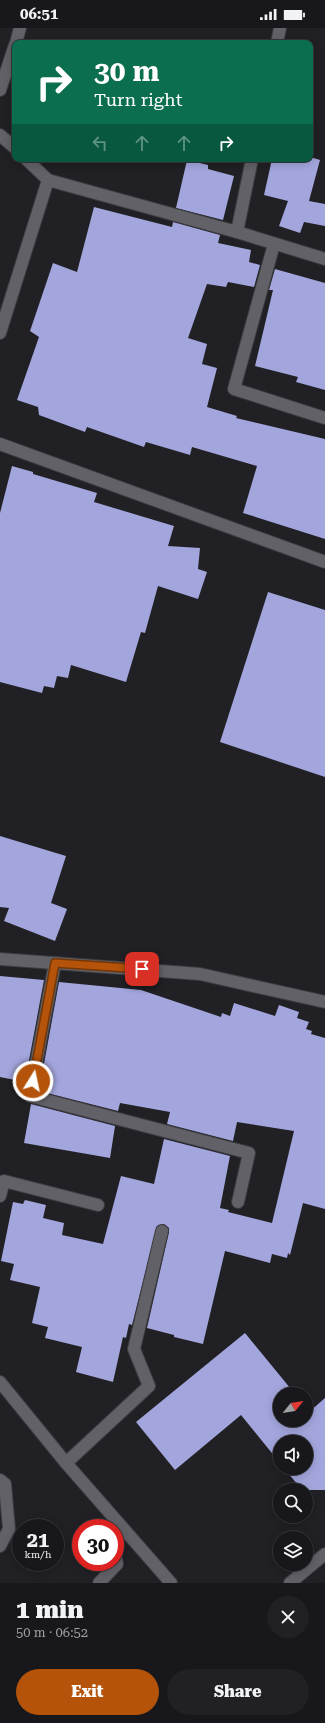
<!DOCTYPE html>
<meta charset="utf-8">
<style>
body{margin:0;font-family:"Roboto Serif",serif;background:#212125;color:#f1f3f6;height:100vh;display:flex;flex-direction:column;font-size:15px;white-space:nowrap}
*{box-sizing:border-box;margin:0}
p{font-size:13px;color:#9fa0a3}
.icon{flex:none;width:22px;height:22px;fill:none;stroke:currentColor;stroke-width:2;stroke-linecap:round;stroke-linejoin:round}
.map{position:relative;height:1555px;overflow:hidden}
.side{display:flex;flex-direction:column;background:#18181c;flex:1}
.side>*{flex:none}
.banner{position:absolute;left:12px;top:12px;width:301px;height:122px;border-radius:8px;box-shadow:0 2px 10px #0003,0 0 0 1px #36373b;background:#0b6e4f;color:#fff;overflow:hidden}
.needle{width:26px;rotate:60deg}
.tools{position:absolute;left:273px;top:1359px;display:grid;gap:8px}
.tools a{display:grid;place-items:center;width:40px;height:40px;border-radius:50%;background:#18181c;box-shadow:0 2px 10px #0003,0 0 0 1px #36373b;font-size:20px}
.speed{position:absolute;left:12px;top:1491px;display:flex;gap:8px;font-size:20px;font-weight:700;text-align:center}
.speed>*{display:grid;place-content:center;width:52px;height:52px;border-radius:50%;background:#18181c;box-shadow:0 2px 10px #0003,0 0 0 1px #36373b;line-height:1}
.speed small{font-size:10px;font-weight:400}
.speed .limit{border:6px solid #d22;background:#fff;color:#111}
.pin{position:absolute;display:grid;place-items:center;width:34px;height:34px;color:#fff;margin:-17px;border-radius:8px;box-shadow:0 2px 6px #0006}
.me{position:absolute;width:44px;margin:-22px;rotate:10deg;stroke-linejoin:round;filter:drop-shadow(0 0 3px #0008)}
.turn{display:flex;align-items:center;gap:14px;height:84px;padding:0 16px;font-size:18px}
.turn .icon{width:52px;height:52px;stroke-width:2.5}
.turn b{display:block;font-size:28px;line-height:34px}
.lanes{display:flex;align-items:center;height:38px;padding:0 16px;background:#0003;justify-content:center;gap:20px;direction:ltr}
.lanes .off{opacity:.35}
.round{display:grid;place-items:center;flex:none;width:42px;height:42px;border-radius:21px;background:#212125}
.overview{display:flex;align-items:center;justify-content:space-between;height:68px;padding:0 16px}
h1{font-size:24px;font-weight:800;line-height:30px}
.primary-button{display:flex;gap:8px;margin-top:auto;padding:8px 16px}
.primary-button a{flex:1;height:46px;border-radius:24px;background:#b45309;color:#fff;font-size:16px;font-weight:800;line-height:46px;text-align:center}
.primary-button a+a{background:#212125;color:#f1f3f6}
.status{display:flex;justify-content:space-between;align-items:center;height:28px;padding:0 20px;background:#18181c;direction:ltr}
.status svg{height:11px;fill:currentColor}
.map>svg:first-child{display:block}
.building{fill:#a3a6dc}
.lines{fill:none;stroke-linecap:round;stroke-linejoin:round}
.minor-casing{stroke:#3c3c40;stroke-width:14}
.minor{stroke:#616167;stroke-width:12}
.route-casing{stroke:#753606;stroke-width:10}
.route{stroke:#b45309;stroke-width:7}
</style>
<div class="status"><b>06:51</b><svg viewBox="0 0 49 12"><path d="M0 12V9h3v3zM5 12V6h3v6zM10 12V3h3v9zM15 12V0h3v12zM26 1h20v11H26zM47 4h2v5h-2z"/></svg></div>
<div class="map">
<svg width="325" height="1555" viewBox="0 0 325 1555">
<rect width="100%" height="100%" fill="#202025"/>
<g class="building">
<polygon points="310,129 320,132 309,173 325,176 325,198 304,194 300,205 279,198 288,173 264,167 272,131 310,131"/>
<polygon points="187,132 208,137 208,141 234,148 223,192 176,180"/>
<polygon points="94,179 172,199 173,194 220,207 218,215 251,222 249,234 260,237 254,259 228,254 226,259 207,256 188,310 207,316 202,336 217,340 207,379 237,388 236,390 325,411 325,511 243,485 257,438 192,419 190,427 146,414 144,419 87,399 85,404 39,387 38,379 17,372 39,309 30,303 53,235 77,244"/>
<polygon points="275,241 325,255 325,362 296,354 298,349 255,338 273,262 269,262"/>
<polygon points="12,438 33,444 33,446 97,465 94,474 174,498 168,518 200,520 198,541 207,544 198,571 158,558 145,605 141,604 126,654 71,637 68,650 57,648 54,660 44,658 42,665 0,654 0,485"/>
<polygon points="268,564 325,582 325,749 220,714"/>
<polygon points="0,808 66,828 51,875 67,881 55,913 4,893 9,880 0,879"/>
<polygon points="0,948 44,952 25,1054 0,1049"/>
<polygon points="59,954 141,962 221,989 222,985 230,988 234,975 275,988 279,977 299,984 297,990 309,994 306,1001 312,1003 311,1006 325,1010 325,1181 303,1175 290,1227 288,1225 287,1230 272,1226 270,1235 225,1223 203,1316 174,1309 174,1307 147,1300 169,1204 169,1200 164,1196 157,1198 132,1297 129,1296 126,1310 123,1309 113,1354 76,1344 82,1319 45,1310 48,1299 32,1295 40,1259 10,1252 14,1236 1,1233 13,1174 23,1176 25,1172 46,1177 43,1190 64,1195 62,1207 103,1216 121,1148 154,1156 164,1111 230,1128 220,1180 229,1182 228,1184 272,1195 294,1103 237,1094 233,1113 167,1096 170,1084 120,1075 118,1083 39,1063"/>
<polygon points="31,1076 115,1098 110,1130 24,1115"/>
<polygon points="245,1305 295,1366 280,1366 280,1392 306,1392 306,1380 309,1384 325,1370 325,1462 302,1462 284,1440 306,1440 306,1414 280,1414 280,1435 241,1387 175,1442 136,1394"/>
</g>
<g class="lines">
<defs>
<g id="minor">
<polyline points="16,15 20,0"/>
<polyline points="277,15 280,0"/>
<polyline points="0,62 15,17"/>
<polyline points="0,107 15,120"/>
<polyline points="26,131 48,152 237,204 325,231"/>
<polyline points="237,204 252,131"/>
<polyline points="274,216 234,361 325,390"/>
<polyline points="0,305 48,152"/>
<polyline points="0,416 325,534"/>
<polyline points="0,931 200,946 325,974"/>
<polyline points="55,935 30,1068 249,1125 238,1174"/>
<polyline points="0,1168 4,1153 98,1177"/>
<polyline points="0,1354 66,1435 171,1555"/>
<polyline points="66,1435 149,1358 134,1321 162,1203"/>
<polyline points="0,1452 5,1456 9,1501 0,1518"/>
<polyline points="99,1555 117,1536 115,1526"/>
<polyline points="290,1555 325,1526"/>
</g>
</defs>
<use href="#minor" class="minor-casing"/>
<use href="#minor" class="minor"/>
</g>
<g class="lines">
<defs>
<polyline id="route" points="33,1053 55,935 142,941"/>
</defs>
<use href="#route" class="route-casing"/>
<use href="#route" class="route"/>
</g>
</svg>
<div class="tools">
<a><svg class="needle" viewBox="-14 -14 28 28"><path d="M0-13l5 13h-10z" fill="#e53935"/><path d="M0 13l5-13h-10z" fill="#9fa0a3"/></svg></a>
<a><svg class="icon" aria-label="sound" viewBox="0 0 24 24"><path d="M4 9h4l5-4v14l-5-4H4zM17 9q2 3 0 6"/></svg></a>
<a><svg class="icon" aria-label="search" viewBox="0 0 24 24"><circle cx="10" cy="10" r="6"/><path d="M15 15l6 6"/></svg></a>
<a><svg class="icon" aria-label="layers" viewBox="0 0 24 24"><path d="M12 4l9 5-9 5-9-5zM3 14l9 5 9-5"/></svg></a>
</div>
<div class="speed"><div>21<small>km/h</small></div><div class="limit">30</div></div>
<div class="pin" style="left:142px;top:941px;background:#d93025"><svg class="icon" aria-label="arrive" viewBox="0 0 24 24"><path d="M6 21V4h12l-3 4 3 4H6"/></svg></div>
<svg class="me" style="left:33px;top:1053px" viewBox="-20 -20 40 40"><circle r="17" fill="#b45309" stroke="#fff" stroke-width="3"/><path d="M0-11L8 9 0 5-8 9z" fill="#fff"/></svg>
<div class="banner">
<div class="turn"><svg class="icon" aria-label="right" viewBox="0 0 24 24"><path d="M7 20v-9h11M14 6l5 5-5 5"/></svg><div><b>30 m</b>Turn right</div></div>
<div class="lanes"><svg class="icon off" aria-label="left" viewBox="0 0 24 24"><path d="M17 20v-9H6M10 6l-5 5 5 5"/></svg><svg class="icon off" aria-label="ahead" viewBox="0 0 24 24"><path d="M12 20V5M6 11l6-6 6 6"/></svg><svg class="icon off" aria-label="ahead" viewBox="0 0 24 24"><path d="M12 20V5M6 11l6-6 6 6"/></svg><svg class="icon" aria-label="right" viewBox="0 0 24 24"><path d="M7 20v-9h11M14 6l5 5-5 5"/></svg></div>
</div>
</div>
<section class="side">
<div class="overview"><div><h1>1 min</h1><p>50 m · 06:52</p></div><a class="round"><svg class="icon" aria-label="close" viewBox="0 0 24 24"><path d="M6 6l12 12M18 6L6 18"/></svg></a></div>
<div class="primary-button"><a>Exit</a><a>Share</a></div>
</section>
